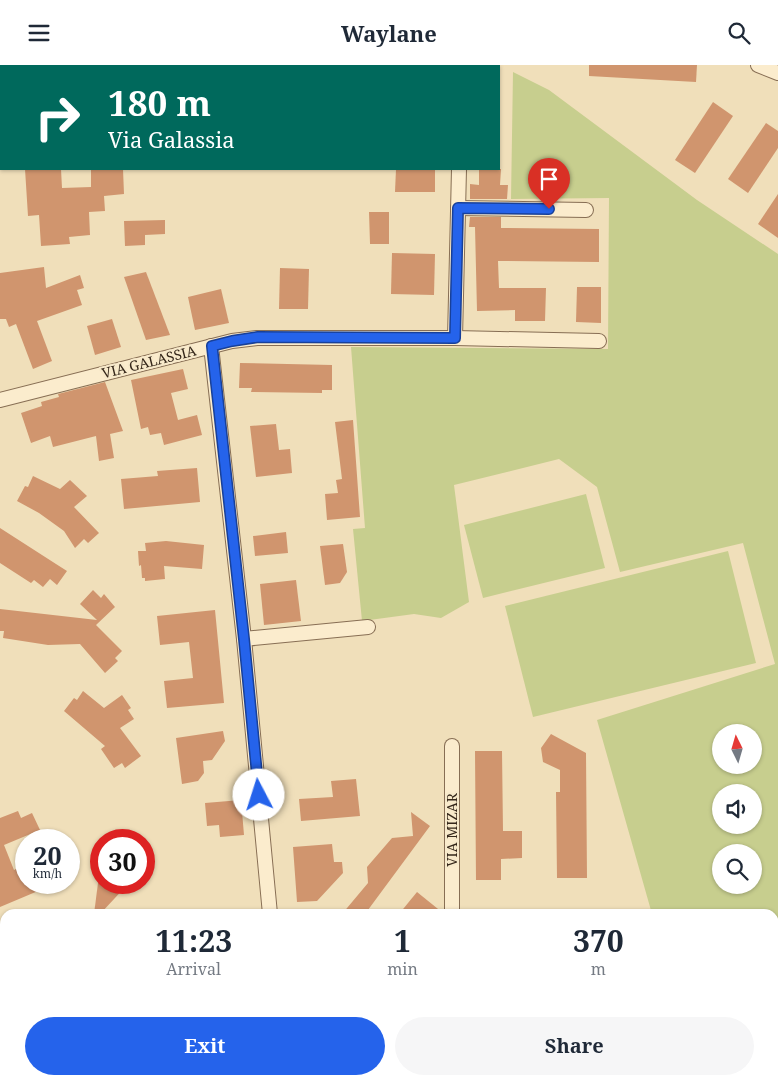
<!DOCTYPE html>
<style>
body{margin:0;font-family:"Noto Serif",serif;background:#f6f6f7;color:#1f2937;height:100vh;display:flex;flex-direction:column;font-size:19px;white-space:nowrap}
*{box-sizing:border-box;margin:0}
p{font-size:16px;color:#747a83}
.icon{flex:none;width:28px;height:28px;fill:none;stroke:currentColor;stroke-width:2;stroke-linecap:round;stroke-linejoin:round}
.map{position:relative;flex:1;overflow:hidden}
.sheet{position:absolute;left:0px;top:844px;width:779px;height:176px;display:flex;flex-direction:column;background:#fff;border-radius:15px 15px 0 0;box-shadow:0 1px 4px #0004}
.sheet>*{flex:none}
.hud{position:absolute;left:0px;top:0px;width:500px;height:105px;box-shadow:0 1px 4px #0004;background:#00695c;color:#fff;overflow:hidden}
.needle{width:32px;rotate:355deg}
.buttons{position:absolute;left:712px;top:659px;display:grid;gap:10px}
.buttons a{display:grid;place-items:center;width:50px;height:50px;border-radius:50%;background:#fff;box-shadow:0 1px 4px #0004;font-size:25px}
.speed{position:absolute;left:15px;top:764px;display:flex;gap:10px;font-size:25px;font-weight:700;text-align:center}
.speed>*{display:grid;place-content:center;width:65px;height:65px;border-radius:50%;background:#fff;box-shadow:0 1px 4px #0004;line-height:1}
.speed small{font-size:12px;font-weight:400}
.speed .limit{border:8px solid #d22;background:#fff;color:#111}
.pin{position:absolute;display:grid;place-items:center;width:42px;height:42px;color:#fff;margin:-51px -21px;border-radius:50% 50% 50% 0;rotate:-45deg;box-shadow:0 0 5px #0007}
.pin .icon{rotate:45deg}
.me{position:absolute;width:55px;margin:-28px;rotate:355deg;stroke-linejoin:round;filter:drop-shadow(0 0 4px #0008)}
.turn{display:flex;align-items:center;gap:18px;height:105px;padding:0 25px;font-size:22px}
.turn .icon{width:65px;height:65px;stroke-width:2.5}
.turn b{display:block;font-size:35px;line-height:42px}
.eta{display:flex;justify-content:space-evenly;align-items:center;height:85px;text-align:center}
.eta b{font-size:30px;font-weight:700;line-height:35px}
.button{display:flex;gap:10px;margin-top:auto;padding:10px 25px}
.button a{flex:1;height:58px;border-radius:30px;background:#2563eb;color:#fff;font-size:20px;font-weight:700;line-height:58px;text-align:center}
.button a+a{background:#f6f6f7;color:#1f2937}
header{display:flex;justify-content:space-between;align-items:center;height:65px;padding:0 25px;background:#fff;font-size:22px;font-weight:700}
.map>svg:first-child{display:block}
.green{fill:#c7ce8e;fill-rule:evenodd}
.building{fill:#d0956e}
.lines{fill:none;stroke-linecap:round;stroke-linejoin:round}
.street-casing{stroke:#876e54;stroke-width:16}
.street{stroke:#fbeccd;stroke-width:14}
.route-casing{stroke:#184099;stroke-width:12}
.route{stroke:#2563eb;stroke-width:9}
.labels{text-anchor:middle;stroke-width:4;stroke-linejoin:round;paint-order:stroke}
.street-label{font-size:14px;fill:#35271a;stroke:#f7e9ca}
</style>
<header><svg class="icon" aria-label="menu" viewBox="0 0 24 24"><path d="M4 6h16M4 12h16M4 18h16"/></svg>Waylane<svg class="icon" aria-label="search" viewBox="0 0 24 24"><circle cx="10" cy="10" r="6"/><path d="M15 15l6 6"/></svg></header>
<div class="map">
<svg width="778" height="1019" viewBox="0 0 778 1019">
<rect width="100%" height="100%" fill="#f0dfba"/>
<g class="green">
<path d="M513,7L549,25L697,135L778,189V1006L774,1007V849H652L597,655L775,599L743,478L620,507L597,422L559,394L454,420L469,537L441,553L414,549L362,556L353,464L365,463L351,282L608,284L609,133L511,134ZM721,668H754V700H721ZM721,728H754V760H721ZM721,788H754V820H721Z"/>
<polygon points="586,429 605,503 483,533 464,460"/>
<polygon points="728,486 756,598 533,652 505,541"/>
</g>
<g class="building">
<polygon points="589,0 697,0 696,17 589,11"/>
<polygon points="713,37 733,51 695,108 675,95"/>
<polygon points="766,58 778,66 778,83 748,128 728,114"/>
<polygon points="25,104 61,104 62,123 91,122 91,104 123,104 124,129 104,131 105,146 89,147 90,170 69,172 70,179 41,181 39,150 28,151"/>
<polygon points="396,104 435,104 435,127 395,127"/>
<polygon points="479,104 501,104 500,120 508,120 507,134 470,134 470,119 479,120"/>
<polygon points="778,129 778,173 758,159"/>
<polygon points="369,147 389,147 389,179 370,179"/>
<polygon points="470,152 501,152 501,163 599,164 599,197 498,196 499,223 546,223 545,256 515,256 515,245 477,246 475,162 469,162"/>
<polygon points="165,155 165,169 145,170 145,180 125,181 124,156"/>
<polygon points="392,188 435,189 434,230 391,229"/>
<polygon points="44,202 46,223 80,210 84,223 77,225 82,240 37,256 52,296 33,304 16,259 9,262 6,254 0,254 0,208"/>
<polygon points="280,203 309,204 308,244 279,244"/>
<polygon points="146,207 170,270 146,275 124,212"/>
<polygon points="577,222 601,222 601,258 576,257"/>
<polygon points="221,224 229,258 195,265 188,232"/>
<polygon points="112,254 121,282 95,290 87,261"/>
<polygon points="240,298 332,300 332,325 322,325 322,328 251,327 252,323 239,323"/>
<polygon points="183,304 188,324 171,328 178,355 197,350 202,370 164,380 161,368 150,370 148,362 141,364 131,315"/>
<polygon points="105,317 123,366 110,369 114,393 99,396 96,371 53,382 50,371 31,378 21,348 42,341 41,337 59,332 58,329"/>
<polygon points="353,355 360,452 327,455 325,429 338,428 336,415 342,414 335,357"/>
<polygon points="276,359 279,385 290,384 292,408 256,412 250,361"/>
<polygon points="197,403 200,437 124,444 121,414 158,411 157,406"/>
<polygon points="33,411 60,424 70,415 87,431 74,442 99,468 88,478 84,474 75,483 64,466 39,448 17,436 25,421 28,422"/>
<polygon points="0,463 56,499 67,506 57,520 50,514 43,522 34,515 31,518 0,498"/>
<polygon points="286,467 288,488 255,491 253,471"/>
<polygon points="166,476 204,480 202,504 164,501 165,514 145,516 145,513 142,513 141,500 139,501 138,486 146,486 145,478"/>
<polygon points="343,479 347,507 340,518 325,520 320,481"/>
<polygon points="296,515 301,556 264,560 260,519"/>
<polygon points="93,525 101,533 104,529 115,542 96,560 122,586 115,593 118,596 105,608 80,579 48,580 3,573 4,566 0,566 0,544 97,555 80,539"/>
<polygon points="215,545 224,638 167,643 164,616 193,613 189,577 160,580 157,551"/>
<polygon points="83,626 104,643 122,630 131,643 128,645 134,654 120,663 141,691 125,703 122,698 114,703 101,684 105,681 64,646 74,633 77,635"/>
<polygon points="223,666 225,676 212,695 203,696 204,708 198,716 182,719 176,673"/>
<polygon points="551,669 586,688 587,813 557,813 556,727 560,727 560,705 543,697 541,683"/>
<polygon points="475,686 502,686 503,766 522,766 522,793 501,794 501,815 476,815"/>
<polygon points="356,714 360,751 301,756 299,734 333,732 331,716"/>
<polygon points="241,735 244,770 220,772 219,760 207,761 205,738"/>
<polygon points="18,746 21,753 32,748 40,765 4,780 14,805 26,799 26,818 57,818 0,842 0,753"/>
<polygon points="411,747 430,761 365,849 342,849 368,818 367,802 392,773 413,771"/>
<polygon points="332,779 334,797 342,797 343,808 317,836 297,837 293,782"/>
<polygon points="98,818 129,818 100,849 94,849"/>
<polygon points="417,827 443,848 443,849 399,849"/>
</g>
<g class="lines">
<defs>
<g id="street">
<polyline points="758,0 778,8"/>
<polyline points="458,143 586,145"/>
<polyline points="455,273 459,104"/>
<polyline points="211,281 244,574 270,849"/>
<polyline points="0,335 232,276 257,273 455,273 599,276"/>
<polyline points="244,574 368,562"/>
<polyline points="452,849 452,681"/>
<polyline points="315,1015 315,1019"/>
<polyline points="452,1019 452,1015"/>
</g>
</defs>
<use href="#street" class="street-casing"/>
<use href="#street" class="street"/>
</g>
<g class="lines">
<defs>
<polyline id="route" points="259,730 244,574 212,281 232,276 258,272 455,273 458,143 549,144"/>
</defs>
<use href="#route" class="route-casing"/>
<use href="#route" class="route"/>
</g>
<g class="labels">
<g class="street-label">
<text transform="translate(149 297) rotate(-14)" y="5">VIA GALASSIA</text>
<text transform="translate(452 765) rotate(-90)" y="5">VIA MIZAR</text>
</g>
</g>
</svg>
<div class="buttons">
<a><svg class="needle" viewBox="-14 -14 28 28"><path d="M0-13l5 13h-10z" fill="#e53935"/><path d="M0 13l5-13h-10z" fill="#747a83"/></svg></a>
<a><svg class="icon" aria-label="sound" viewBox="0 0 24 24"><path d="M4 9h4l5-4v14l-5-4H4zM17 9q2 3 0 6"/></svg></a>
<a><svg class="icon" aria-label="search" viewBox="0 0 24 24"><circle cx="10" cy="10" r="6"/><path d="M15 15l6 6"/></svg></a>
</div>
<div class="speed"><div>20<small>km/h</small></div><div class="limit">30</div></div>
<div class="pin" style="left:549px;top:144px;background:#d93025"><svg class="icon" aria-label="arrive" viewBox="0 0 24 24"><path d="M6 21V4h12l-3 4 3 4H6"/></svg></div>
<svg class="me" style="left:259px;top:730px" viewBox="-20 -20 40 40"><circle r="19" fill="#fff"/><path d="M0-13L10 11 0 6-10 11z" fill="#2563eb"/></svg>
<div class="hud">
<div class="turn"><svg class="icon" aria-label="right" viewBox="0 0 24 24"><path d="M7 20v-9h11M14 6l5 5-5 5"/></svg><div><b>180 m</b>Via Galassia</div></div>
</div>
<section class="sheet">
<div class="eta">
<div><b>11:23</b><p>Arrival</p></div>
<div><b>1</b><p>min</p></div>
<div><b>370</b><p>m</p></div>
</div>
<div class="button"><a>Exit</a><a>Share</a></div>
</section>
</div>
